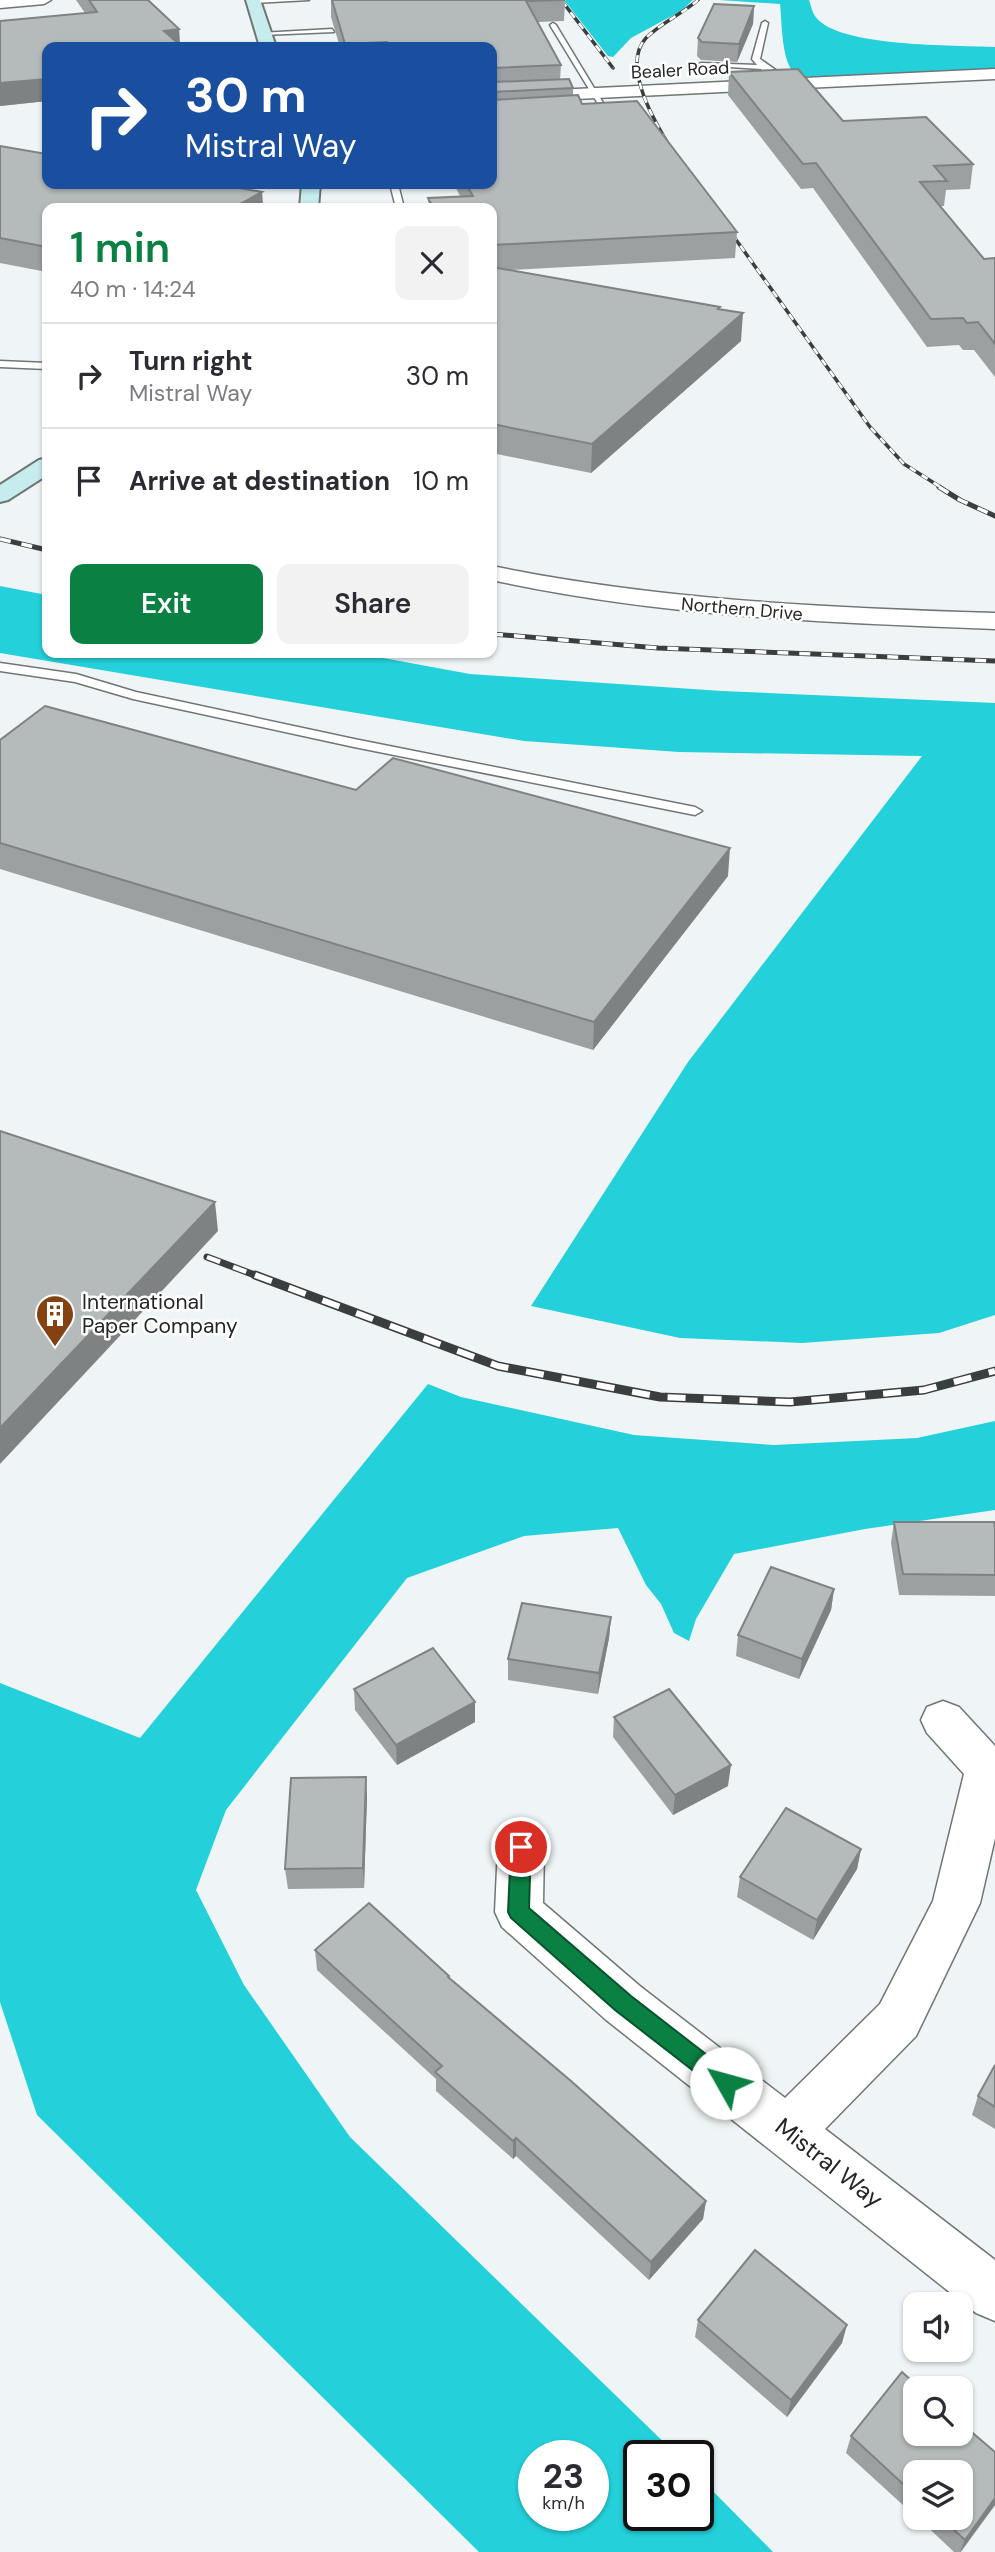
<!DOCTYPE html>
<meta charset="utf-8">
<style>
body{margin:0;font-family:"DM Sans",sans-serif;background:#f2f2f3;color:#2b2b33;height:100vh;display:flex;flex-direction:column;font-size:26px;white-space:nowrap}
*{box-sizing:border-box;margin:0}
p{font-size:23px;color:#7c7c81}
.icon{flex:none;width:38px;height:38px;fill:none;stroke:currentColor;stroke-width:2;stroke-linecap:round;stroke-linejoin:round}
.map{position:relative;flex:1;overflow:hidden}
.side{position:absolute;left:42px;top:203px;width:455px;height:455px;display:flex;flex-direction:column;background:#fff;border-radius:14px;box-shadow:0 2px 5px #0004}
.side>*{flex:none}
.hud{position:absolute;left:42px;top:42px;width:455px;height:147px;border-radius:14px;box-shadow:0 2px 5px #0004;background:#1a4fa0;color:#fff;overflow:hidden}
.tools{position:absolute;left:903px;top:2292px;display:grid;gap:14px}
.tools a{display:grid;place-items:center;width:70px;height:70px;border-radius:14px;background:#fff;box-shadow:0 2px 5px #0004;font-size:35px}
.speed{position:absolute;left:518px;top:2440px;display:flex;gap:14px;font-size:35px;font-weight:700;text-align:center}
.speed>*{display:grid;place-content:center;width:91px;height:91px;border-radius:50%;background:#fff;box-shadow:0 2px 5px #0004;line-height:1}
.speed small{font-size:18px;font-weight:400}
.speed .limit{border:4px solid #111;border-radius:10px;background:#fff;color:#111}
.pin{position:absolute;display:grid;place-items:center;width:60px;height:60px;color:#fff;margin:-30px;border:4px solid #fff;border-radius:50%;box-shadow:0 2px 7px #0007}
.me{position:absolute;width:77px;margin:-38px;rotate:308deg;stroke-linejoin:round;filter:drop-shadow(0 0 5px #0008)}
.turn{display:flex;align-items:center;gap:24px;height:147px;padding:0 28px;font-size:32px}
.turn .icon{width:91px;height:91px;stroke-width:2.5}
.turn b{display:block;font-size:49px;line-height:60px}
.round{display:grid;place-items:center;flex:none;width:74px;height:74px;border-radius:14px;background:#f2f2f3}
.head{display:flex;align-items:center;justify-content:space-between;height:119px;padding:0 28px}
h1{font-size:42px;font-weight:600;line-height:52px;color:#0b8043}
.primary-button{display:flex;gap:14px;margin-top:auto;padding:14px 28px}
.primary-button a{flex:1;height:80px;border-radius:14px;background:#0b8043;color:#fff;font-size:28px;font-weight:600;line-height:80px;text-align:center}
.primary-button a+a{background:#f2f2f3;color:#2b2b33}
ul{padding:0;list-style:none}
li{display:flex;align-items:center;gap:21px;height:105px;padding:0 28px;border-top:2px solid #e1e1e2}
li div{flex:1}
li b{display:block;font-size:26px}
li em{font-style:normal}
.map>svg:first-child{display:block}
.forest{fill:#24d1da;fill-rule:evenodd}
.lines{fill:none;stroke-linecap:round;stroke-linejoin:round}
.lane-casing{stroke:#707576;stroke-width:3}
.street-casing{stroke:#707576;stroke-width:3}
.secondary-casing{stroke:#707576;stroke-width:4}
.lane{fill:#fff;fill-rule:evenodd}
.street{fill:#fff;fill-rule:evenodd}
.secondary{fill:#c7ecee;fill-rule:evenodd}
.rail-far3-casing{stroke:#3b3e3f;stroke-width:3.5}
.rail-far2-casing{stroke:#3b3e3f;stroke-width:5}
.rail-far1-casing{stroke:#3b3e3f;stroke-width:7}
.rail-casing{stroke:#3b3e3f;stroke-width:9}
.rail-far3{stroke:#fff;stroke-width:2.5;stroke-dasharray:7;stroke-linecap:butt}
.rail-far2{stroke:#fff;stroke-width:3.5;stroke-dasharray:11;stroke-linecap:butt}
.rail-far1{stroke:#fff;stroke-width:4.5;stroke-dasharray:14;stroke-linecap:butt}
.rail{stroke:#fff;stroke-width:6;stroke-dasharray:18;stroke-linecap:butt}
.wall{fill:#9ca0a1}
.shaded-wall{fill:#7f8283}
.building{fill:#b5babb;stroke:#7f8283;stroke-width:2}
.route{fill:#0b8043;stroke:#07532c;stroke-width:2}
.labels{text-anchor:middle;stroke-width:5;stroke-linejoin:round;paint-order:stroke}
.far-street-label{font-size:18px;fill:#232526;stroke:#fff}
.poi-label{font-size:21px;fill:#232526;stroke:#fff;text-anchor:start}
.near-street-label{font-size:24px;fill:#232526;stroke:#fff}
</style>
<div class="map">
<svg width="995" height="2552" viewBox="0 0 995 2552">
<rect width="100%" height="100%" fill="#eff5f6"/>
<g class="forest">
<polygon points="564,0 693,0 681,11 631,38 613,57 608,56"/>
<path d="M719,0H809C811,5 812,12 815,16C836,48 958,45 995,47V69L824,77C815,77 804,78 796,74C781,65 782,20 780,4Z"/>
<polygon points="0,586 47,595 47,653 356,653 470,674 722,691 995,703 995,1315 939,1333 802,1343 680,1338 531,1306 688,1062 922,756 679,752 524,741 0,653"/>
<path d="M428,1384L461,1397L634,1435L774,1445L917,1438L995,1421V1510L865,1529L734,1554L696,1619L689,1641L674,1633L661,1604L646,1585L618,1528L524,1536L407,1578L226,1810L196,1890L244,1985L350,2137L677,2455H639V2515H698V2476L773,2552H479L37,2115L0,2002V1683L140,1738ZM534,2455H593V2515H534Z"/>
</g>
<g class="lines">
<defs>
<g id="lane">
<polygon points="254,0 309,0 252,3"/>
<polygon points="765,21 768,23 760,59 790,80 790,84 784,84 761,69 697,65 701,63 757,65 752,59 762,23"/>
<polygon points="553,23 556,25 611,116 596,114 603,112 550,25"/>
<polygon points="332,29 334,32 263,35 260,33"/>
<polygon points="390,184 398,184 404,208 396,208"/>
<polygon points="0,361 47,363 47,369 0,367"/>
<polygon points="0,663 76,674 136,692 354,739 695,807 702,811 695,815 354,747 133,699 75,682 0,671"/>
</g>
<g id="street">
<polygon points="0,0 51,0 44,4 0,8"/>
<polygon points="995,69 995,79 492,103 492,93"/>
<path d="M492,566C658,600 826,608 995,613V629C826,623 658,616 492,580Z"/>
<polygon points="943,1701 959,1707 995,1746 995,1838 980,1903 916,2036 825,2129 995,2260 995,2321 976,2313 605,2019 502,1927 495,1912 498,1847 504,1833 521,1827 538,1833 544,1847 543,1903 641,1987 785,2098 880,2004 933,1901 964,1774 927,1733 921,1720 927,1707"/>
</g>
<g id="secondary">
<polygon points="246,0 260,0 276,47 260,47"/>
<polygon points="302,184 320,184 318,208 300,208"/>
<polygon points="47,458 47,475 8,500 0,502 0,485 39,460"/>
</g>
</defs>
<use href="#lane" class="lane-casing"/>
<use href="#street" class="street-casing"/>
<use href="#secondary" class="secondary-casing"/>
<use href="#lane" class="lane"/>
<use href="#street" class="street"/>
<use href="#secondary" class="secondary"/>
<defs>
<g id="rail-far3">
<polyline points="562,1 613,68"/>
<path d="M673,152C657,126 620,66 646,38C661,23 682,14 698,0"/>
<polyline points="724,223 870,427 904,464 942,488"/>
</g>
<g id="rail-far2">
<polyline points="939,487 960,500 995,516"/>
<polyline points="0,539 47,550"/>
<polyline points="492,634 658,648 995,661"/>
</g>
<polyline id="rail-far1" points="207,1257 260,1277"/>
<polyline id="rail" points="255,1275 498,1366 660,1397 790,1402 924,1390 995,1371"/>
</defs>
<use href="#rail-far3" class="rail-far3-casing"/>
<use href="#rail-far2" class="rail-far2-casing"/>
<use href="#rail-far1" class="rail-far1-casing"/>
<use href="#rail" class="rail-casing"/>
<use href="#rail-far3" class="rail-far3"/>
<use href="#rail-far2" class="rail-far2"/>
<use href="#rail-far1" class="rail-far1"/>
<use href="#rail" class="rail"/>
</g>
<g class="wall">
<polygon points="76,0 148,0 179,29 180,46 182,47 47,47 47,101 0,106 0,21 85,13"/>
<polygon points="331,0 565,0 564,21 538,22 561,65 560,80 573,88 573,96 582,104 737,232 735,258 511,270 720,307 720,309 741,341 591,473 492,453 492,208 429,208 428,198 460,196 454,184 492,184 492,47 340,47 331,17"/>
<polygon points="754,6 753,24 737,62 701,60 697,56 698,38"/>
<polygon points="729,72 843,121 973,164 970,189 946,190 944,206 940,206 984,259 995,258 995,377 974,350 963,350 959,345 927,347 813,188 801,189 728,95"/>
<polygon points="0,146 262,192 263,208 47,208 47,272 0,263"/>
<polygon points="0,740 356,790 728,876 593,1050 0,869"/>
<polygon points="894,1522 995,1528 995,1596 899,1595 891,1543"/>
<polygon points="834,1589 831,1610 799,1679 736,1656 738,1635"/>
<polygon points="611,1617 609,1638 598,1694 508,1680 508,1659"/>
<polygon points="354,1689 475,1722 397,1765 355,1710"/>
<polygon points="614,1717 728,1786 673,1815 613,1737"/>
<polygon points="367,1797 364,1888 288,1889 285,1869"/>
<polygon points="861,1849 857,1869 813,1940 737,1897 740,1877"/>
<polygon points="315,1950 449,1976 450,1979 706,2201 703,2219 649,2280 516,2156 513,2159 436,2091 436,2079 317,1970"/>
<polygon points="995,2065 995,2129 972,2115 978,2096"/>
<polygon points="698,2320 842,2343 787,2417 695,2337"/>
<polygon points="851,2436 995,2505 961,2552 954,2552 918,2518 961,2518 915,2473 915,2516 846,2453"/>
</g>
<g class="shaded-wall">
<polygon points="754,6 753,24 737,62 739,44"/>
<polygon points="179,29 180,47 164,31"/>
<polygon points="47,79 47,101 0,106 0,83"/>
<polygon points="262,192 263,208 233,208"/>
<polygon points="743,313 741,341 591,473 592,444"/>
<polygon points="730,848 728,876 593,1050 594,1022"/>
<polygon points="215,1202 218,1231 0,1464 0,1428"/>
<polygon points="834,1589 831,1610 799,1679 802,1659"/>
<polygon points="611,1617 609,1638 598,1694 599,1673"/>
<polygon points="475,1702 475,1722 397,1765 396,1745"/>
<polygon points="731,1765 728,1786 673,1815 675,1795"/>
<polygon points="366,1777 367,1797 364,1888 363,1868"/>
<polygon points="861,1849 857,1869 813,1940 817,1920"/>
<polygon points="516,2138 516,2156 513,2159 513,2141"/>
<polygon points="706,2201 703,2219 649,2280 651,2262"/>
<polygon points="847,2325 842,2343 787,2417 791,2400"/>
<polygon points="995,2498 995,2505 960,2552 965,2540"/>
</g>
<g class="building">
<polygon points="89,0 148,0 179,29 164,31 182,47 47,47 47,79 0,83 0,21 97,12"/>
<polygon points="332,0 565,0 526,1 561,65 492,68 492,47 388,47 387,42 345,44"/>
<polygon points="714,4 754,6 739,44 702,42 698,38"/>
<polygon points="798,69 843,121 926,117 973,164 934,166 947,181 920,182 984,259 995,258 995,344 978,322 967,323 963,318 931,319 816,163 803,164 729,72"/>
<polygon points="569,79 573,88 492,92 492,82"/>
<polygon points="578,95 582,104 637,101 737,232 492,245 492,208 433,208 428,198 473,196 466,184 492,184 492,100"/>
<polygon points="0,146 47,154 47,184 217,184 262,192 233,208 47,208 47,247 0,238"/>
<polygon points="492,267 720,307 718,309 743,313 592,444 492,424"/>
<polygon points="45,706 356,790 393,758 730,848 594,1022 0,843 0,740"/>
<polygon points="0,1131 215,1202 0,1428"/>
<polygon points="894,1522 994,1522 995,1528 995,1575 903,1574"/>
<polygon points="771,1567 834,1589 802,1659 738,1635"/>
<polygon points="522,1603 611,1617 599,1673 508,1659"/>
<polygon points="433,1648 475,1702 396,1745 354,1689"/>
<polygon points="669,1689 731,1765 675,1795 614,1717"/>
<polygon points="366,1777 363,1868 285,1869 291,1778"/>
<polygon points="786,1808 861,1849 817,1920 740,1877"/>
<polygon points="369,1903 449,1976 448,1977 571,2081 706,2201 651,2262 516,2138 513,2141 435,2072 442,2066 315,1950"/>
<polygon points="995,2065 995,2107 978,2096"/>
<polygon points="755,2250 847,2325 791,2400 698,2320"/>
<polygon points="902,2372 921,2389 915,2389 915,2434 961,2434 961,2423 995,2452 995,2498 965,2540 941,2518 961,2518 961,2473 915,2473 915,2495 851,2436"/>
</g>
<polygon class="route" points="521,1838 529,1841 531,1847 529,1908 631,1996 734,2076 737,2083 734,2090 726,2094 718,2090 615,2010 511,1918 508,1912 511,1847 514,1841"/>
<defs>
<symbol id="building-pin" viewBox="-11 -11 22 30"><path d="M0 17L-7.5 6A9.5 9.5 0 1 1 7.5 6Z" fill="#844111" stroke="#fff"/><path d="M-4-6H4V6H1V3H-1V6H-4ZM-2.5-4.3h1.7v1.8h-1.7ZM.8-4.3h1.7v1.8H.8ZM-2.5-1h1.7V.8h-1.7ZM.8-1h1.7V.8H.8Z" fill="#fff"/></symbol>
</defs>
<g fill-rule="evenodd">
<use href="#building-pin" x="33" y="1292" width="44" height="60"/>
</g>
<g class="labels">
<g class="far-street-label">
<text transform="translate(680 70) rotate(-3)" y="6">Bealer Road</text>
<text transform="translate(742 609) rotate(5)" y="6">Northern Drive</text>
</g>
<g class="poi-label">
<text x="82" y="1309">International<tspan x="82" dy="24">Paper Company</tspan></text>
</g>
<g class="near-street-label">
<text transform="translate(829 2163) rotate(38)" y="8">Mistral Way</text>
</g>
</g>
</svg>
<div class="tools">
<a><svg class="icon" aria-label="sound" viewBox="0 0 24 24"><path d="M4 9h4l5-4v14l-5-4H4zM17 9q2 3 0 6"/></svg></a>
<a><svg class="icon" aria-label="search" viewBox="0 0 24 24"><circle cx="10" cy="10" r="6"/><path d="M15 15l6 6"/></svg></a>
<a><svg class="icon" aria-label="layers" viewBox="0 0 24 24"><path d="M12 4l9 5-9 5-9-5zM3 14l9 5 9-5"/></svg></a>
</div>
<div class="speed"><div>23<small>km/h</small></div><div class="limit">30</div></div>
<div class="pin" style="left:521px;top:1847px;background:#d93025"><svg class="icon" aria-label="arrive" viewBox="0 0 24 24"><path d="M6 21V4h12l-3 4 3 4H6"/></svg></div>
<svg class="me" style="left:726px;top:2083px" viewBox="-20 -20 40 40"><circle r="19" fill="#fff"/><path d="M0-13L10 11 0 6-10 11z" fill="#0b8043"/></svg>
<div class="hud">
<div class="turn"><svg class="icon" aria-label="right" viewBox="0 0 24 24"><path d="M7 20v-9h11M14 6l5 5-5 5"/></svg><div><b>30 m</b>Mistral Way</div></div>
</div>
<section class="side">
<div class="head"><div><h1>1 min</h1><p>40 m · 14:24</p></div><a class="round"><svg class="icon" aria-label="close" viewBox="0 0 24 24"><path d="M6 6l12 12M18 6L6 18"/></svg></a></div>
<ul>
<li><svg class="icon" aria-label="right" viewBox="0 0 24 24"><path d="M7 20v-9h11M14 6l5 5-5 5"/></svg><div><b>Turn right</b><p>Mistral Way</p></div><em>30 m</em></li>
<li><svg class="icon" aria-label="arrive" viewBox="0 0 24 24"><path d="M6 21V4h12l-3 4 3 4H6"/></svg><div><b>Arrive at destination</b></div><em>10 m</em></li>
</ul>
<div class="primary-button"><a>Exit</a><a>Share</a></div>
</section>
</div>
